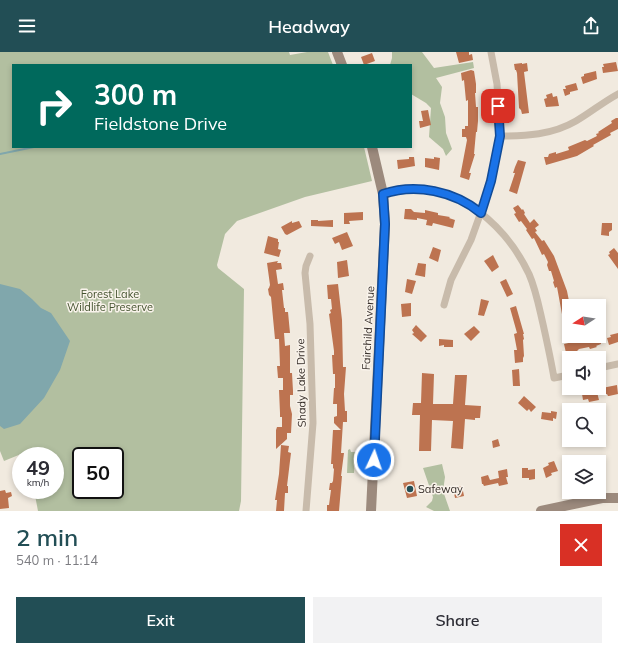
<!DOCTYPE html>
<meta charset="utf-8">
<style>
body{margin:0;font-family:Mulish,sans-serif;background:#f2f2f3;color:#2b2b33;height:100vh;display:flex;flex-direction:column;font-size:15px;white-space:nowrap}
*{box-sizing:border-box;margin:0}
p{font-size:13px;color:#7c7c81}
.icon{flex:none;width:22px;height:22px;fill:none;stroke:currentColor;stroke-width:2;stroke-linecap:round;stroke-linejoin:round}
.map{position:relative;height:459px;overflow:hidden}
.details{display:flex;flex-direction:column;background:#fff;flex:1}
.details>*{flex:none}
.hud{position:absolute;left:12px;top:12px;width:400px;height:84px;border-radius:0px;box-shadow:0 2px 6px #0003;background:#00695c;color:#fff;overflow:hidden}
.needle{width:26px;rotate:258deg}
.buttons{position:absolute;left:562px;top:247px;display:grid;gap:8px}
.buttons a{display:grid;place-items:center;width:44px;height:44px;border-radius:0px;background:#fff;box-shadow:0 2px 6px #0003;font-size:20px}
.speed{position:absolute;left:12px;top:395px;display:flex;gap:8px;font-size:20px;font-weight:700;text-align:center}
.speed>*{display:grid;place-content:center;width:52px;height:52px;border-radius:50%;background:#fff;box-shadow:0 2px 6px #0003;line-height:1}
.speed small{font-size:10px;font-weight:400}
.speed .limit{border:2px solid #111;border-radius:6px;background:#fff;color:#111}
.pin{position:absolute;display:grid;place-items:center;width:34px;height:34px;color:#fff;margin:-17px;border-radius:8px;box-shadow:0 2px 6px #0006}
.me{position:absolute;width:44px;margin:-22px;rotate:3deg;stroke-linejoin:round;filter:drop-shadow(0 0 3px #0008)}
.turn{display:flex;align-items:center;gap:14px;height:84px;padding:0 16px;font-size:18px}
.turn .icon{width:52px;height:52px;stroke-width:2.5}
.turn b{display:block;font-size:28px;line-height:34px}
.round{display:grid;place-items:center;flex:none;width:42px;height:42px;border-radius:0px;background:#f2f2f3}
.summary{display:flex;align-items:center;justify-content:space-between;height:68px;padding:0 16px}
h1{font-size:24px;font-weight:600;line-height:30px;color:#224e55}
.action{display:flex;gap:8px;margin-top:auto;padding:8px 16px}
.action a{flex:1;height:46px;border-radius:0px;background:#224e55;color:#fff;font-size:16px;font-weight:600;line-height:46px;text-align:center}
.action a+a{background:#f2f2f3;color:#2b2b33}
header{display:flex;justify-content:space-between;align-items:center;height:52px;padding:0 16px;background:#224e55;color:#fff;font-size:18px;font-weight:600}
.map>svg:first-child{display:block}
.green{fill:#b2bfa0;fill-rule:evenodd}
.water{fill:#80a7ac}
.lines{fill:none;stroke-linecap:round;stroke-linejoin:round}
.stream{stroke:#80a7ac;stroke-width:2}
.building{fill:#bd7350}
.street{stroke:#c8bbab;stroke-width:7}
.secondary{stroke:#9c8a7d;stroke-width:10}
.route-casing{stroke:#114b97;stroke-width:10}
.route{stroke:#1a73e8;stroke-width:7}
.poi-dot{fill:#224e55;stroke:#f9f3eb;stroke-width:1.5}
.labels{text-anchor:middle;stroke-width:3;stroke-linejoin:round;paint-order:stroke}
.park-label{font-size:11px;fill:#44532f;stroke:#f9f3eb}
.street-label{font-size:11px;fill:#372f2a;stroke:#f9f3eb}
.poi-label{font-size:11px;fill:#372f2a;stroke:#f9f3eb;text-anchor:start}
</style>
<header><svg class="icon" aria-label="menu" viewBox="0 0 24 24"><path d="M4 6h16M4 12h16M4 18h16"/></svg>Headway<svg class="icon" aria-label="share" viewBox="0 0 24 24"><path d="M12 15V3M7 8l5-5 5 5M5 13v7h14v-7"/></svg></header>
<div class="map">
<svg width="618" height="459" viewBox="0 0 618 459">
<rect width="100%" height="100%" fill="#f1eadf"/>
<g class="green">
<path d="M0,0H289L290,3L307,0H328L333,13H13V95H364L372,129L305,145L237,169L225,182L217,213L218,216L244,237L241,449L239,459H38L34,438H55V404H27L26,400L4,409L0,399ZM81,404H115V438H81Z"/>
<polygon points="392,0 422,0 434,16 473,10 474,16 436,26 442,35 440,51 445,65 446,81 452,97 446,104 443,97 429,85 431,56 426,51 411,42 411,13 390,13 392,6"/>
<polygon points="350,397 351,400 355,400 354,421 347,421 348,398"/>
<polygon points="442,412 445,425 443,439 450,459 434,459 426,455 432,449 433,445 423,416"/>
</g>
<polygon class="water" points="0,232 20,237 32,247 41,256 51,261 70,289 60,318 44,346 20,372 4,377 0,374"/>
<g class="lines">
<polyline class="stream" points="0,102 34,95"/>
</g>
<g class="building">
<polygon points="456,0 469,0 469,3 472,2 473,8 459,11"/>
<polygon points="372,1 375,9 364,13 361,5"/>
<polygon points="616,10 618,19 603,21 602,15 604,15 603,12"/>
<polygon points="522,11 522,12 527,11 528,19 524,20 529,61 522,62 521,58 519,56 517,21 516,18 515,18 514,12"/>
<polygon points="471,18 474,19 476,32 476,41 475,41 476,55 478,55 478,69 477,80 476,80 474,102 475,102 469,121 471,121 469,128 460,125 467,88 466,85 462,85 462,77 465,77 465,74 468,74 468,48 466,49 464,28 462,29 461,21"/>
<polygon points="596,19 597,27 583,32 581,25 584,24 584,22"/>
<polygon points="576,31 578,38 570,40 570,42 565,44 563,37 566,37 565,34"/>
<polygon points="552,41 553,45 557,44 559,54 546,55 544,47 547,46 546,43"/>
<polygon points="428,58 431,73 420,76 419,69 423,69 421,59"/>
<polygon points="616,66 618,66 618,77 610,81 611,83 593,93 594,94 577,104 546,113 544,105 548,105 549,102 556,100 556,102 569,98 568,95 585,88 587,89 597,84 596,82 599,81 598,80 612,71 611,69"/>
<polygon points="409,105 414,105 415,114 398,117 397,108 409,107"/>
<polygon points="434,105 440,106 439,118 425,115 425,106 434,107"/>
<polygon points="518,108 526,110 517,142 509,139 515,121 513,121 515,115"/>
<polygon points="518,153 522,158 523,157 525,161 524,162 530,171 534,167 539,173 535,176 537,179 535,180 542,189 544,188 554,204 567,239 569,249 569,272 564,273 557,235 555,236 553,230 554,229 551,219 549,219 547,213 548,210 544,202 542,203 534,186 532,187 526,178 527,177 521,169 519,170 514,162 516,161 513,156"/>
<polygon points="405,157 411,157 414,160 425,161 425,158 438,161 438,163 450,165 449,166 455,168 453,176 433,171 432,174 426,173 427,168 417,166 417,168 404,167"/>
<polygon points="363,160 363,168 349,169 350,172 344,172 344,161"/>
<polygon points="311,168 318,168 318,169 333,168 333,175 311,174"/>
<polygon points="292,169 292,171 299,169 302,175 287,183 285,182 281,175"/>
<polygon points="602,171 612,171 612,178 609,180 609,184 601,183"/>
<polygon points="347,180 353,194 342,198 339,190 335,192 332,186"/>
<polygon points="268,184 278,187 278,190 279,190 278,197 281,198 279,205 264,201"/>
<polygon points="433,195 441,198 438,210 429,206"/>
<polygon points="614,196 618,201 618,217 608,203 610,202 609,200"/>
<polygon points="493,203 499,215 492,220 484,209"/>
<polygon points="347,208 349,224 338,226 337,210"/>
<polygon points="278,209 277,211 281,211 282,217 276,218 278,232 283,231 284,238 282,238 284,256 285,256 285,260 288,260 290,281 284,281 285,294 290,293 290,321 292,321 293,339 293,343 290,343 290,354 292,362 291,381 287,381 287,387 276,397 276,378 277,375 282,375 282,365 280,365 280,361 279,338 283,338 283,326 278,326 277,314 280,314 279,287 275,287 271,245 269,243 268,237 269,236 270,233 267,211"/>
<polygon points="418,211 426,212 425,225 415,223"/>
<polygon points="407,227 416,229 412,242 405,240"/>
<polygon points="506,227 513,242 507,245 500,230"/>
<polygon points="338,232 342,268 343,315 346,315 344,342 345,359 347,359 347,370 343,370 341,401 344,401 341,424 342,424 339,459 327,459 327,453 329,453 331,438 329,438 330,431 332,431 333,429 334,417 333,416 333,412 331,412 333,378 341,378 334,371 334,365 337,364 337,352 333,352 334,336 335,336 335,322 333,322 332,303 334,303 334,299 329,262 331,261 330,258 332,257 331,247 328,247 327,233"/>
<polygon points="481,247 489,249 484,264 478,263"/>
<polygon points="411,251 411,264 402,265 401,252"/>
<polygon points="516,254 524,282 523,282 524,287 523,288 524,304 523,306 523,310 515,311 514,298 517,298 514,282 517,281 510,256"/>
<polygon points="416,273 427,284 421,290 412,282 414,281 412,278"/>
<polygon points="474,274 480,280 471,289 464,282"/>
<polygon points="618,281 618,290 609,293 607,286 611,285 610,283"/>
<polygon points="600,284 601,292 596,294 597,295 590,297 589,295 579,297 576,300 566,301 564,292"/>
<polygon points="439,287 453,288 453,295 444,295 444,293 439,294"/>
<polygon points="519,317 520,334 513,334 512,318"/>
<polygon points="422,321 434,322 433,352 453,352 455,323 467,323 465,353 481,354 480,366 475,366 475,368 465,367 463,397 451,396 453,369 432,368 431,399 419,399 420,363 412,363 413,351 421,351"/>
<polygon points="617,333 618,342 609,344 608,344 607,342 604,342 602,336"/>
<polygon points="588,340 597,340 599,348 589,350 588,347 583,348 582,342"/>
<polygon points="524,344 536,355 531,360 529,357 527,359 518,351"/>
<polygon points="551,359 557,360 556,367 553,366 553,369 541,367 542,360 551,361"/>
<polygon points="498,387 500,394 493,396 492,389"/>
<polygon points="281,393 289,394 288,400 291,401 290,409 287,434 288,434 288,441 285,441 284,459 276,459 277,448 275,448 279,422"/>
<polygon points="554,409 558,419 551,421 552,423 546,426 543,416 549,413 548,411"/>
<polygon points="522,416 528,416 528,418 535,417 535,427 529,428 529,426 522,426"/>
<polygon points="507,417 508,425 506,425 508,432 499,434 498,431 484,434 483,432 482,432 481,425 488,423 490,428 499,426 498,419"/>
<polygon points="414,429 417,444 407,446 403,431"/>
<polygon points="462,434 464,444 455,446 453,436"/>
<polygon points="5,438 6,441 11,440 12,444 8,446 9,456 0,457 0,439"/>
</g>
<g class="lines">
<g class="street">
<path d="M500,84C526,84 552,83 576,69C590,61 603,50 618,42"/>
<path d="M383,142C446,121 503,167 529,222C536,238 539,255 543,272C547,290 551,308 554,326L569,323"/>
<polyline points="444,253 451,228 471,188 486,146 500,84 497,32 491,0"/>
<polyline points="599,316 618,312"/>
<polyline points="306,459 313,371 310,272 305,221 306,214 310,204"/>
</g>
<g class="secondary">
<polyline points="337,0 342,13"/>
<polyline points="371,459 385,172 383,142 372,95"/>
<polyline points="541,459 602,446 618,446"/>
</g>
</g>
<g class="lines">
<defs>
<path id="route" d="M374,408L385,172L383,142C416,131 454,139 481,161L491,129L500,84L498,54"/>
</defs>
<use href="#route" class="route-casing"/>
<use href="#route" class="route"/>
</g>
<circle class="poi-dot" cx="410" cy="437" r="4"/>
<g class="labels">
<g class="park-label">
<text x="110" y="246">Forest Lake<tspan x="110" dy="13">Wildlife Preserve</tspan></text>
</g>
<g class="street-label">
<text transform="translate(368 276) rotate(-87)" y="4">Fairchild Avenue</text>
<text transform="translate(301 331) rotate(-91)" y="4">Shady Lake Drive</text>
</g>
<g class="poi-label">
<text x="418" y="441">Safeway</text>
</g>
</g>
</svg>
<div class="buttons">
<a><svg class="needle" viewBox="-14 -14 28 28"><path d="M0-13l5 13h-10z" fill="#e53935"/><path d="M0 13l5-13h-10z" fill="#7c7c81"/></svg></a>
<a><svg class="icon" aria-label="sound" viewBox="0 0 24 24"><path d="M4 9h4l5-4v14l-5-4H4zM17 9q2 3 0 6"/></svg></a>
<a><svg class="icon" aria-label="search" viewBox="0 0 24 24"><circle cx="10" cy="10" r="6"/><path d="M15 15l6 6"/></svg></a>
<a><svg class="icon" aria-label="layers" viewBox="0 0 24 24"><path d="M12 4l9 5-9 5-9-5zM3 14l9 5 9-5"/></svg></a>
</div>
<div class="speed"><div>49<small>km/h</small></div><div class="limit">50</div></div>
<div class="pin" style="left:498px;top:54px;background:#d93025"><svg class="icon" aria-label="arrive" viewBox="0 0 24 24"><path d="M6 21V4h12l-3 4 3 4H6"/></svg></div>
<svg class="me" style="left:374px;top:408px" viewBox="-20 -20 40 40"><circle r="17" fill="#1a73e8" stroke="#fff" stroke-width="3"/><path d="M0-11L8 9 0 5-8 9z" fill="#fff"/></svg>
<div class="hud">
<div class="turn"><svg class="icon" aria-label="right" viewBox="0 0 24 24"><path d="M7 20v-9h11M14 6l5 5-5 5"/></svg><div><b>300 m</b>Fieldstone Drive</div></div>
</div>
</div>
<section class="details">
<div class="summary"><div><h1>2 min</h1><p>540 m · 11:14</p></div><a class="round" style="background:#d93025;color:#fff"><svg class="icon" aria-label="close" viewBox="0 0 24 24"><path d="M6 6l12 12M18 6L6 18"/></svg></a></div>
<div class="action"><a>Exit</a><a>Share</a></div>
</section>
